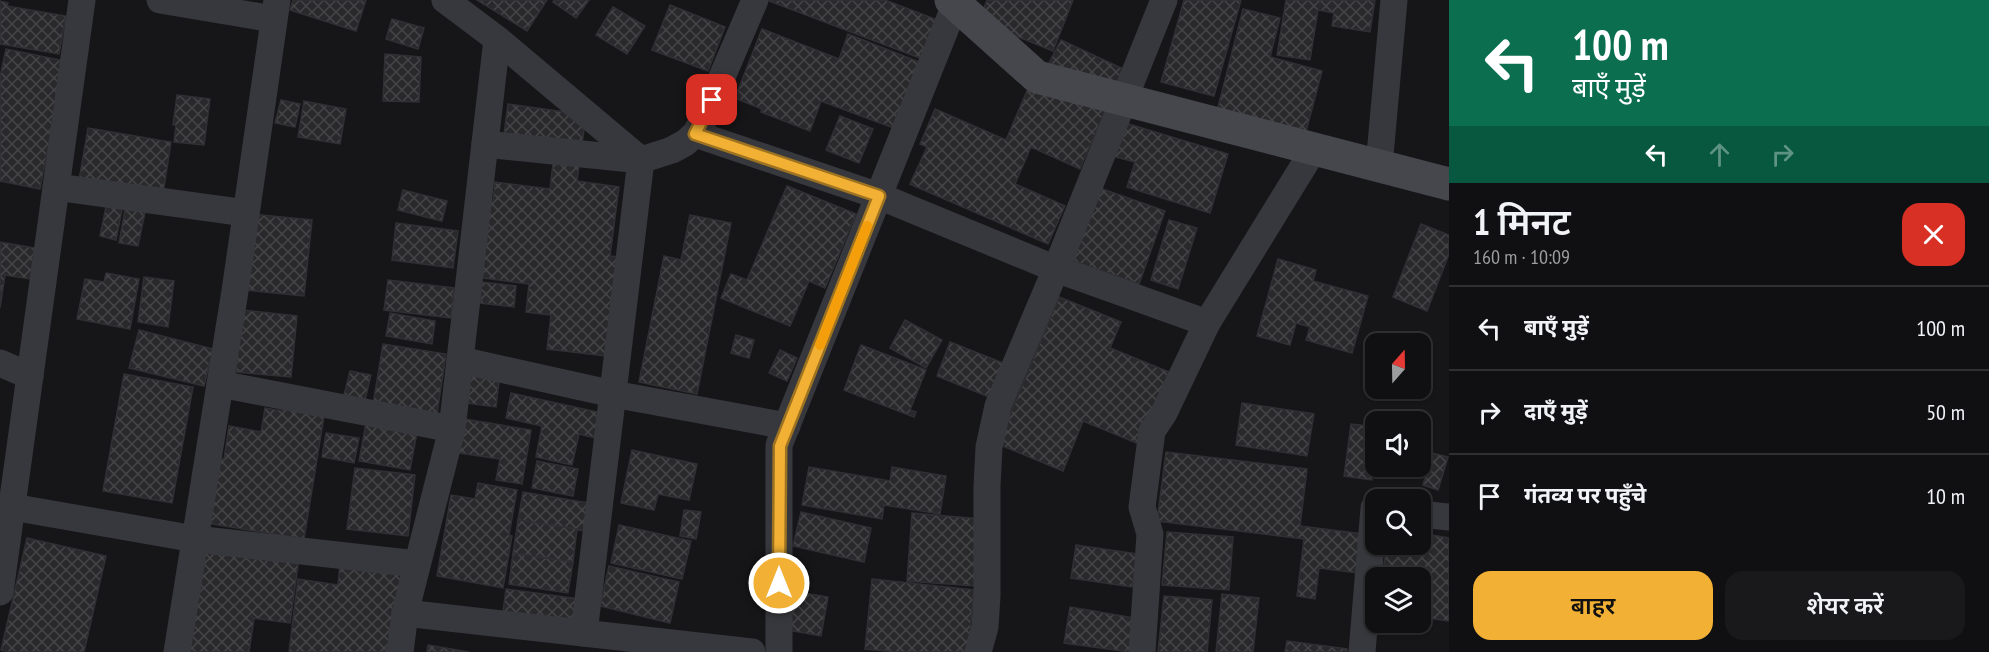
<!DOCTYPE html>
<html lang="hi">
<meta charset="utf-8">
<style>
body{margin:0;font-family:"PT Sans Narrow","Noto Sans Devanagari",sans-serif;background:#19191b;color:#f1f3f6;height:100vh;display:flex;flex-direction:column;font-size:22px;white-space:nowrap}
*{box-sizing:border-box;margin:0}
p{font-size:20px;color:#9c9d9f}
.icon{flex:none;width:33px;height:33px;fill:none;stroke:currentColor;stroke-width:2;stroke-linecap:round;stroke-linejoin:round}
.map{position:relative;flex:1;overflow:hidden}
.sheet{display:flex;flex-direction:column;background:#101012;width:540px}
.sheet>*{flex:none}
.hud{background:#0b6e4f;color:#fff;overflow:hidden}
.needle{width:39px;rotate:20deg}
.fabs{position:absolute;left:1365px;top:333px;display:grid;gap:12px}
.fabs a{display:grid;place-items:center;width:66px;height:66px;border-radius:12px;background:#101012;box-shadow:0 2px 4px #0004,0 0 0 2px #303032;font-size:30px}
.pin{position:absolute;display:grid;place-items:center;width:51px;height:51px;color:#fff;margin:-26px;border-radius:12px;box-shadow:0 3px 9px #0006}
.me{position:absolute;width:66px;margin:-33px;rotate:0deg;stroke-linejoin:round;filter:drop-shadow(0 0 4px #0008)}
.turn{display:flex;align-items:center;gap:21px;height:126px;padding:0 24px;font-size:27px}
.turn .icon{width:78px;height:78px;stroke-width:2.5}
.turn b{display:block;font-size:42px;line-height:51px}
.lanes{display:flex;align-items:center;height:57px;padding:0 24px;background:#0003;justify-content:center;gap:30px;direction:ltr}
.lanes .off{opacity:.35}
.round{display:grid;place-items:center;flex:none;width:63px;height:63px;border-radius:18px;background:#19191b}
.summary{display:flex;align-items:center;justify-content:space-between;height:102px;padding:0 24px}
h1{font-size:36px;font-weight:600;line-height:45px}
.cta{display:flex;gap:12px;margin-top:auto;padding:12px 24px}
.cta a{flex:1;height:69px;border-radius:18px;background:#f2b134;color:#111;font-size:24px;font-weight:600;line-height:69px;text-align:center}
.cta a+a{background:#19191b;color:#f1f3f6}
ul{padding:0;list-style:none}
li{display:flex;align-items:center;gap:18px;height:84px;padding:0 24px;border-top:2px solid #303032}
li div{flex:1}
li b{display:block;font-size:22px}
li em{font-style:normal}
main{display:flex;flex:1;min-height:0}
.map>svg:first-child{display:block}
.building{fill:url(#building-cross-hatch);stroke:#303034;stroke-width:1.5}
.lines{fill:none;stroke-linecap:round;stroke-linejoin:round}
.street{stroke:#37383d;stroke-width:27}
.secondary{stroke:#45474d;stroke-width:33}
.route-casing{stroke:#9d7322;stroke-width:15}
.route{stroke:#f2b134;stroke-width:10}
.slow{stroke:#f59e0b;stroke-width:10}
</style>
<main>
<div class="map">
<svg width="1449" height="652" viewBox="0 0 1449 652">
<defs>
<pattern id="building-cross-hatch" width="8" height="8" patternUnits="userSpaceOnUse" patternTransform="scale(1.5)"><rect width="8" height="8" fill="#29292c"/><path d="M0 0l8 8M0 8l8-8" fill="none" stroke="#454548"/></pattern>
</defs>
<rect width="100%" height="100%" fill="#161618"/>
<g class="building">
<polygon points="293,0 366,0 356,31 290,10"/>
<polygon points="477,0 547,0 527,31"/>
<polygon points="554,0 589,0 576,18 553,2"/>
<polygon points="770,0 885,0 940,21 925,60 769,1"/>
<polygon points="987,0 1073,0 1053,51 979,21"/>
<polygon points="1184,0 1241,0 1214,96 1161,82"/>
<polygon points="1286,0 1375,0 1370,32 1332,26 1334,13 1318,10 1310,60 1277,55"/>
<polygon points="0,1 8,3 7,6 66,16 59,54 0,44"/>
<polygon points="670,5 725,27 708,71 652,50"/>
<polygon points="613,7 645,26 627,54 596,35"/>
<polygon points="1243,9 1280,18 1270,57 1322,71 1303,143 1215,119"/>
<polygon points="392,19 424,28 418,49 386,39"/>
<polygon points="762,29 839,59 848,34 924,64 899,130 821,101 810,131 761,112 762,109 735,98"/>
<polygon points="1061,40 1128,71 1116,95 1049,63"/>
<polygon points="6,49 65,61 40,189 0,181 0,77"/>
<polygon points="385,54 421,57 419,102 383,101"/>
<polygon points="1032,79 1105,111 1080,169 1031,147 1015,184 1065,206 1048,244 910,184 927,147 920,144 935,109 1006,140"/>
<polygon points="177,95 210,99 204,145 174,142 176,125 173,125"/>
<polygon points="281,100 300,104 295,127 275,123"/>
<polygon points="304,101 346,109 340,144 298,137"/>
<polygon points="508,104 586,115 581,152 503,141"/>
<polygon points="840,116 873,129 859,163 826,150"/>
<polygon points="1122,122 1228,154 1210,213 1127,187 1135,162 1112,156"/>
<polygon points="88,128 171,142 162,201 78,186"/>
<polygon points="554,155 580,158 577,181 619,187 610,256 626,258 614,357 547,349 551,315 526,312 529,284 476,277 485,201 493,202 495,182 550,189"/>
<polygon points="787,186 856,214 825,288 809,281 790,326 721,298 731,274 747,280"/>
<polygon points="1097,187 1165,211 1139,284 1071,260"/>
<polygon points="403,190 447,201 442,221 398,210"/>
<polygon points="108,197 124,200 116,240 100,236"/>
<polygon points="127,199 147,203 138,246 119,243"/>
<polygon points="252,214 312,220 304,296 245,290"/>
<polygon points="690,215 731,223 697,394 639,382 664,256 681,260"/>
<polygon points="1169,220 1197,228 1178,289 1151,280"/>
<polygon points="396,223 458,231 453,268 392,260"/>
<polygon points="1421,224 1449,235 1449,254 1427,311 1393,297"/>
<polygon points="0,242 35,248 30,279 5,275 0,308"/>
<polygon points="1278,259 1316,270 1313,281 1368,296 1352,353 1306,340 1310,327 1296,323 1290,345 1257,336"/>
<polygon points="106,273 139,279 130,329 77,319 85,279 104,282"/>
<polygon points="144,277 174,281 168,327 138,322"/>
<polygon points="388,280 454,288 451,318 384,310"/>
<polygon points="482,282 516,286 514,307 480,303"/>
<polygon points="1059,297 1121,322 1110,348 1169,372 1139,444 1083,421 1063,471 998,444"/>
<polygon points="242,310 297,316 291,377 236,372"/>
<polygon points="390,313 435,321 432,344 386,336"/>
<polygon points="905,320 942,340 926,368 890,348"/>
<polygon points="139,330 213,349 204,386 129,368"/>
<polygon points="736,335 754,340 749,358 731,353"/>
<polygon points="950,342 1008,365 994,399 937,376"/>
<polygon points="383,344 446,354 436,421 372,410"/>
<polygon points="861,345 926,370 910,410 916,412 914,417 844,390"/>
<polygon points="780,350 797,358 787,381 769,373"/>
<polygon points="464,368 500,372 496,407 459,402"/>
<polygon points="350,371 371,375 365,400 344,395"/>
<polygon points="124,374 193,387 172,503 103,491"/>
<polygon points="511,393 602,413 596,438 579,434 572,465 536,457 542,426 506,418"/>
<polygon points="284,403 325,410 304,539 206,523 215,458 224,459 229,426 261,432 265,408 283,411"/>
<polygon points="1242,403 1314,414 1307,456 1236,445"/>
<polygon points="367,418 418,427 410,470 359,461"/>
<polygon points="459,418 531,430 522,484 496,480 500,459 453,452"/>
<polygon points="1351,424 1376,427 1376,456 1372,480 1344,476"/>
<polygon points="326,433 359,438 354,463 322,457"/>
<polygon points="632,450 697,464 689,500 658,494 654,510 621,503"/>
<polygon points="1166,452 1307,469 1300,526 1371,535 1366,574 1319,568 1315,599 1297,596 1304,539 1157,521"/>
<polygon points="1432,453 1448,457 1438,490 1423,485"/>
<polygon points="537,461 578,469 573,496 532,488"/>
<polygon points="809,467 890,481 892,467 946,476 940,514 884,505 882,519 802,505"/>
<polygon points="355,468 415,475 408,536 347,529"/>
<polygon points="478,483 517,490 509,535 512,536 503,588 437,576 451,495 475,499"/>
<polygon points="523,492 589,503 584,531 518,520"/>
<polygon points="684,510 701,512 696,539 680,536"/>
<polygon points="801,512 871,528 864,562 793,546"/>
<polygon points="912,513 981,519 976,586 907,581"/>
<polygon points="518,520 577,529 573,562 513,553"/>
<polygon points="619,525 691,541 682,579 611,563"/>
<polygon points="1167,532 1233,537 1229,590 1162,585"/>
<polygon points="1420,533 1449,538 1449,621 1420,617 1420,578 1382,578 1387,544 1420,544"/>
<polygon points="27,538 106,556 84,652 9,652 1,650"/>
<polygon points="201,544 299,558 290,623 252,618 254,619 249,652 186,652"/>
<polygon points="1076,545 1137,554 1132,587 1071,578"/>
<polygon points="513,553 573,562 568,593 509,584"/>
<polygon points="340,563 405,572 395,652 289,652 298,579 338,585"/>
<polygon points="609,566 679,582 670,623 600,606"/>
<polygon points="872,579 974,590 968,652 898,652 865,649"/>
<polygon points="506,589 579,599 575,629 502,619"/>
<polygon points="787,590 828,597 821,636 781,629"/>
<polygon points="1222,594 1259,598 1253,652 1216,652"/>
<polygon points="1164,596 1212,600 1207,652 1158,652"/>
<polygon points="1070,607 1135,618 1130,652 1064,643"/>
<polygon points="1287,641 1347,649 1347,652 1285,652"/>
<polygon points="428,645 469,652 427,652"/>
</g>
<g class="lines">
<g class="street">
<polyline points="160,0 273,19"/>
<polyline points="497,39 641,160 584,633"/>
<polyline points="695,134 879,196 1056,269 1207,323 1164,413 1152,431 1142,507 1150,534 1142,652"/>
<polyline points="485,144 641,160 672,150 685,143 695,134 704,119 755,0"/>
<polyline points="1379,166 1394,0"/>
<polyline points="56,187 246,213"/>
<polyline points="1207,323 1314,149"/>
<polyline points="460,360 613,394 787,426"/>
<polyline points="0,363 30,376"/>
<polyline points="220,384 452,429"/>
<polyline points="12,507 195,539 417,564"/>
<polyline points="1420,514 1449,517"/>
<polyline points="0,592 82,0"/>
<polyline points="405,613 452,429 497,39 445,0"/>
<polyline points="177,652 235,291 277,0"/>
<polyline points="400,652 405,613 752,652"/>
<polyline points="779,652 779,445 957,0"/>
<polyline points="978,652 985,627 987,596 987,486 989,447 998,406 1056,269 1164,0"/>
<polyline points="1362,652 1374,508 1376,509"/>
</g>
<polyline class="secondary" points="951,0 1037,77 1449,184"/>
</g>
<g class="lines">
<defs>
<polyline id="route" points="712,100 695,134 879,196 780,446 779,583"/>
</defs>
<use href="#route" class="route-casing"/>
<use href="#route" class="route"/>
<polyline class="slow" points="820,345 867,226"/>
</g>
</svg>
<div class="fabs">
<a><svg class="needle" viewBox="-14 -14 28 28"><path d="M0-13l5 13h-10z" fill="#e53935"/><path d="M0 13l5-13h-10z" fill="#9c9d9f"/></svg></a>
<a><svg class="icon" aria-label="sound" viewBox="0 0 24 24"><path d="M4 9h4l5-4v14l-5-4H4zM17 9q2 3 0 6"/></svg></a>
<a><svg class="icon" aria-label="search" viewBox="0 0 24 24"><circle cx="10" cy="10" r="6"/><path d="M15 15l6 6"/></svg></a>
<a><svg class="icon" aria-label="layers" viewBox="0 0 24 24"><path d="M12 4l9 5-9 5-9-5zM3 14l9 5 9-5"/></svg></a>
</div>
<div class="pin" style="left:712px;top:100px;background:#d93025"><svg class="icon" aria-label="arrive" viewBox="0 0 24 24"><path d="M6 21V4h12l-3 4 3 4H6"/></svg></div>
<svg class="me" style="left:779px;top:583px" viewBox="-20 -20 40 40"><circle r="17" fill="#f2b134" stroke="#fff" stroke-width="3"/><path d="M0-11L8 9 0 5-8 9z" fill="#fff"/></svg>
</div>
<section class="sheet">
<div class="hud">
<div class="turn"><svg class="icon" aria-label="left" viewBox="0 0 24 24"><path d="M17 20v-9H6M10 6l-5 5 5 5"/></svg><div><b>100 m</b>बाएँ मुड़ें</div></div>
<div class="lanes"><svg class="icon" aria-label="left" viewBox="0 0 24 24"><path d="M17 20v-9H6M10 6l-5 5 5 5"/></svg><svg class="icon off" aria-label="ahead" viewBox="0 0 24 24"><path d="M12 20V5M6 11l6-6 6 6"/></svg><svg class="icon off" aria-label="right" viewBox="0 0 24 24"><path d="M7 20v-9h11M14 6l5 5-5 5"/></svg></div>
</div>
<div class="summary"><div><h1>1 मिनट</h1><p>160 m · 10:09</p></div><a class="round" style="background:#d93025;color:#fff"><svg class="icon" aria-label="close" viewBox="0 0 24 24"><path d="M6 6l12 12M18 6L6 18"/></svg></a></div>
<ul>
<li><svg class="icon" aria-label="left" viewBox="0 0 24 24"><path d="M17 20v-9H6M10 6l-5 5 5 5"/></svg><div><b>बाएँ मुड़ें</b></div><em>100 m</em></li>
<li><svg class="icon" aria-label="right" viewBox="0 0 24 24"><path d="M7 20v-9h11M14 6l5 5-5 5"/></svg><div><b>दाएँ मुड़ें</b></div><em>50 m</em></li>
<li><svg class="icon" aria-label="arrive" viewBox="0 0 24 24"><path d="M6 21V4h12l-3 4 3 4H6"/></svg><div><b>गंतव्य पर पहुँचे</b></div><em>10 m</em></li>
</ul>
<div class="cta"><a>बाहर</a><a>शेयर करें</a></div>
</section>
</main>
